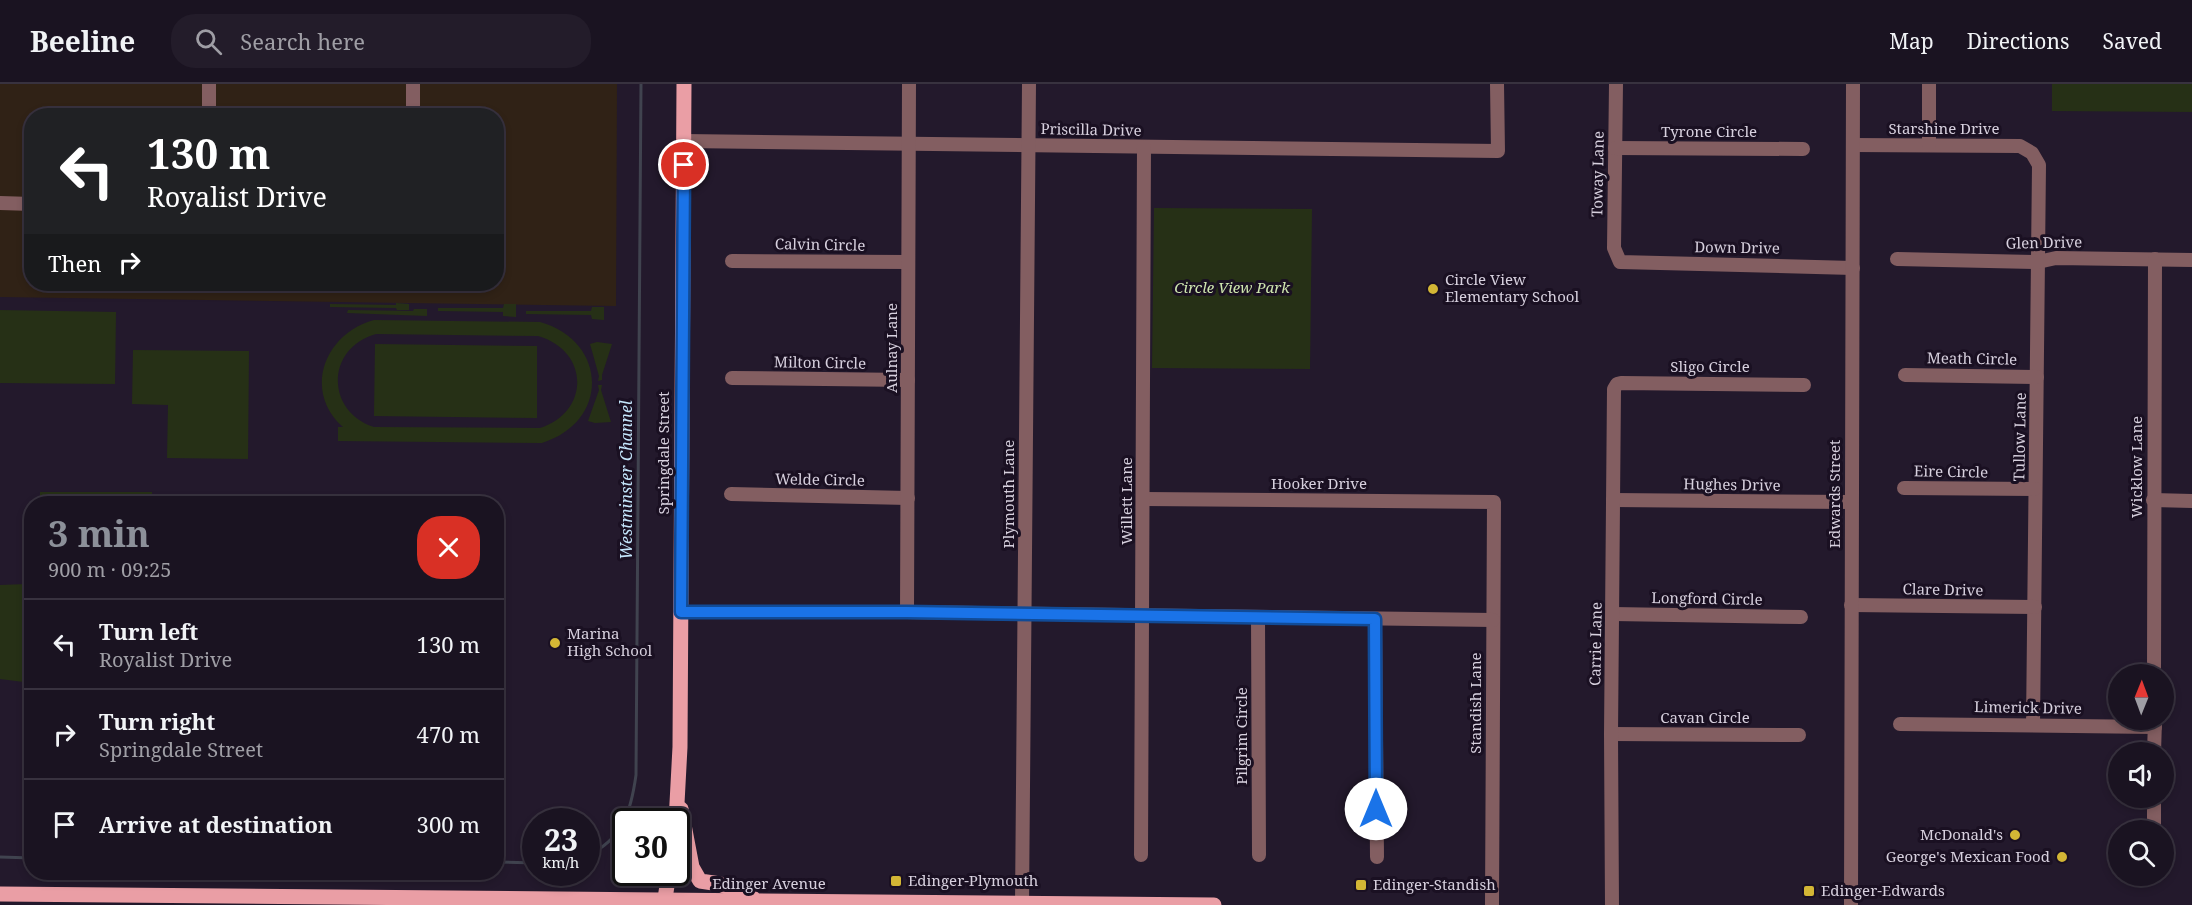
<!DOCTYPE html>
<meta charset="utf-8">
<style>
body{margin:0;font-family:"Noto Serif",serif;background:#231c2a;color:#f1f3f6;height:100vh;display:flex;flex-direction:column;font-size:22px;white-space:nowrap}
*{box-sizing:border-box;margin:0}
p{font-size:20px;color:#9f9ea5}
.icon{flex:none;width:33px;height:33px;fill:none;stroke:currentColor;stroke-width:2;stroke-linecap:round;stroke-linejoin:round}
.map{position:relative;flex:1;overflow:hidden}
.drawer{position:absolute;left:24px;top:412px;width:480px;height:384px;display:flex;flex-direction:column;background:#1a1321;border-radius:24px;box-shadow:0 3px 9px #0003,0 0 0 2px #38323f}
.drawer>*{flex:none}
.banner{position:absolute;left:24px;top:24px;width:480px;height:183px;border-radius:24px;box-shadow:0 3px 9px #0003,0 0 0 2px #38323f;background:#202124;color:#fff;overflow:hidden}
.needle{width:39px;rotate:1deg}
.tools{position:absolute;left:2108px;top:580px;display:grid;gap:12px}
.tools a{display:grid;place-items:center;width:66px;height:66px;border-radius:50%;background:#1a1321;box-shadow:0 3px 9px #0003,0 0 0 2px #38323f;font-size:30px}
.speed{position:absolute;left:522px;top:724px;display:flex;gap:12px;font-size:30px;font-weight:700;text-align:center}
.speed>*{display:grid;place-content:center;width:78px;height:78px;border-radius:50%;background:#1a1321;box-shadow:0 3px 9px #0003,0 0 0 2px #38323f;line-height:1}
.speed small{font-size:15px;font-weight:400}
.speed .limit{border:3px solid #111;border-radius:9px;background:#fff;color:#111}
.pin{position:absolute;display:grid;place-items:center;width:51px;height:51px;color:#fff;margin:-26px;border:3px solid #fff;border-radius:50%;box-shadow:0 2px 6px #0007}
.me{position:absolute;width:66px;margin:-33px;rotate:0deg;stroke-linejoin:round;filter:drop-shadow(0 0 4px #0008)}
.turn{display:flex;align-items:center;gap:21px;height:126px;padding:0 24px;font-size:27px}
.turn .icon{width:78px;height:78px;stroke-width:2.5}
.turn b{display:block;font-size:42px;line-height:51px}
.then{display:flex;align-items:center;height:57px;padding:0 24px;background:#0003;gap:12px;font-size:22px}
.round{display:grid;place-items:center;flex:none;width:63px;height:63px;border-radius:24px;background:#231c2a}
.headline{display:flex;align-items:center;justify-content:space-between;height:102px;padding:0 24px}
h1{font-size:36px;font-weight:700;line-height:45px;color:#8c9099}
ul{padding:0;list-style:none}
li{display:flex;align-items:center;gap:18px;height:90px;padding:0 24px;border-top:2px solid #38323f}
li div{flex:1}
li b{display:block;font-size:22px}
li em{font-style:normal}
header{display:flex;align-items:center;gap:36px;box-sizing:border-box;height:84px;padding:0 30px;background:#1a1321;border-bottom:2px solid #38323f}
header strong{font-size:28px}
nav{display:flex;gap:33px;margin-inline-start:auto;font-size:21px}
.search{width:420px;height:54px;background:#231c2a;display:flex;align-items:center;gap:15px;box-sizing:border-box;padding:0 21px;border-radius:24px;color:#9f9ea5;font-size:22px}
.map>svg:first-child{display:block}
.industrial{fill:#302216;fill-rule:evenodd}
.green{fill:#263016;fill-rule:evenodd}
.lines{fill:none;stroke-linecap:round;stroke-linejoin:round}
.stream{stroke:#40434f;stroke-width:3}
.minor{stroke:#835e61;stroke-width:14}
.major{stroke:#ea9ea5;stroke-width:15}
.route-casing{stroke:#114b97;stroke-width:15}
.route{stroke:#1a73e8;stroke-width:10}
.poi-dot{fill:#d3b635;stroke:#1a1022;stroke-width:2}
.labels{text-anchor:middle;stroke-width:6;stroke-linejoin:round;paint-order:stroke}
.street-label{font-size:15px;fill:#d7d0de;stroke:#1a1022}
.poi-label{font-size:15px;fill:#d7d0de;stroke:#1a1022;text-anchor:start}
.park-label{font-size:15px;font-style:italic;fill:#cfe6af;stroke:#1a1022}
.water-label{font-size:16px;font-style:italic;fill:#c5e6fc;stroke:#1a1022}
</style>
<header>
<strong>Beeline</strong>
<div class="search"><svg class="icon" aria-label="search" viewBox="0 0 24 24"><circle cx="10" cy="10" r="6"/><path d="M15 15l6 6"/></svg>Search here</div>
<nav><a>Map</a><a>Directions</a><a>Saved</a></nav>
</header>
<div class="map">
<svg width="2192" height="821" viewBox="0 0 2192 821">
<rect width="100%" height="100%" fill="#23192c"/>
<path class="industrial" d="M0,0H617L616,222L0,213ZM32,32H496V200H32Z"/>
<g class="green">
<polygon points="2052,0 2192,0 2192,28 2052,27"/>
<polygon points="1154,124 1312,125 1310,285 1152,284"/>
<polygon points="396,219 409,220 409,226 397,226 396,224 330,223 330,220 396,221"/>
<polygon points="504,220 516,220 516,233 503,232 503,228 438,227 438,224 503,224"/>
<polygon points="592,223 604,223 604,236 592,235 591,231 526,230 526,227 591,227"/>
<polygon points="414,225 427,225 427,232 347,229 348,226 413,227"/>
<polygon points="0,226 116,228 115,300 0,299"/>
<path d="M374,236L540,238C608,257 610,338 542,359L338,357V343H343C302,307 325,249 374,236ZM376,250L538,252C590,267 590,328 540,344L374,343C325,327 326,264 376,250Z"/>
<polygon points="597,258 612,260 602,291 602,296 598,297 599,292 590,260"/>
<polygon points="375,260 537,262 537,334 374,332"/>
<polygon points="133,266 249,267 248,375 167,374 168,321 132,320"/>
<polygon points="598,301 602,301 601,306 611,338 595,339 588,337 599,306"/>
<rect x="40" y="408" width="112" height="12"/>
<polygon points="27,500 27,576 31,592 24,598 0,595 0,501"/>
</g>
<g class="lines">
<g class="stream">
<path d="M586,772C623,756 631,727 636,691L641,0"/>
<polyline points="0,773 32,774"/>
<polyline points="496,778 536,779"/>
</g>
<g class="minor">
<polyline points="1616,0 1614,164 1620,178 1853,184"/>
<polyline points="209,32 209,0"/>
<polyline points="413,32 413,0"/>
<polyline points="684,57 1498,67 1497,0"/>
<polyline points="1853,61 2020,62 2032,69 2039,81 2033,641"/>
<polyline points="1929,61 1929,0"/>
<polyline points="1615,64 1803,65"/>
<polyline points="0,119 32,120"/>
<polyline points="1897,175 2038,178 2056,174 2192,176"/>
<polyline points="732,177 908,178"/>
<polyline points="1905,291 2037,293"/>
<polyline points="732,294 908,296"/>
<polyline points="1904,404 2035,405"/>
<polyline points="731,410 908,414"/>
<polyline points="1144,415 1494,418 1492,821"/>
<polyline points="1613,416 1851,418"/>
<polyline points="2153,416 2192,417"/>
<polyline points="1851,521 2035,523"/>
<polyline points="681,528 907,528 1493,536"/>
<polyline points="907,528 909,0"/>
<polyline points="1613,530 1801,533"/>
<polyline points="1258,533 1259,771"/>
<polyline points="1375,535 1377,773"/>
<polyline points="2154,591 2155,175"/>
<polyline points="1900,640 2155,643"/>
<polyline points="1611,650 1799,651"/>
<polyline points="2154,669 2155,636"/>
<polyline points="2154,747 2154,714"/>
<polyline points="1141,771 1144,63"/>
<polyline points="1022,820 1029,0"/>
<polyline points="1612,821 1611,650 1614,305 1617,300 1621,299 1804,301"/>
<polyline points="1851,821 1853,0"/>
</g>
<g class="major">
<polyline points="681,725 692,783 700,797 720,800 753,814"/>
<polyline points="676,738 680,663 684,0"/>
<polyline points="0,810 1214,821"/>
<polyline points="664,821 669,789"/>
</g>
</g>
<g class="lines">
<defs>
<polyline id="route" points="684,81 681,528 907,528 1375,535 1376,725"/>
</defs>
<use href="#route" class="route-casing"/>
<use href="#route" class="route"/>
</g>
<g class="poi-dot">
<circle cx="1433" cy="205" r="6"/>
<circle cx="555" cy="559" r="6"/>
<circle cx="2015" cy="751" r="6"/>
<circle cx="2062" cy="773" r="6"/>
<rect x="890" y="791" width="12" height="12" rx="3"/>
<rect x="1355" y="795" width="12" height="12" rx="3"/>
<rect x="1803" y="801" width="12" height="12" rx="3"/>
</g>
<g class="labels">
<g class="street-label">
<text x="1944" y="50">Starshine Drive</text>
<text transform="translate(1091 46) rotate(1)" y="5">Priscilla Drive</text>
<text x="1709" y="53">Tyrone Circle</text>
<text transform="translate(1598 90) rotate(-89)" y="5">Toway Lane</text>
<text transform="translate(2044 159) rotate(-1)" y="5">Glen Drive</text>
<text transform="translate(820 161) rotate(1)" y="5">Calvin Circle</text>
<text transform="translate(1737 164) rotate(1)" y="5">Down Drive</text>
<text transform="translate(892 264) rotate(-90)" y="5">Aulnay Lane</text>
<text transform="translate(1972 275) rotate(1)" y="5">Meath Circle</text>
<text transform="translate(820 279) rotate(1)" y="5">Milton Circle</text>
<text x="1710" y="288">Sligo Circle</text>
<text transform="translate(2020 353) rotate(-89)" y="5">Tullow Lane</text>
<text transform="translate(664 369) rotate(-90)" y="5">Springdale Street</text>
<text transform="translate(2137 383) rotate(-90)" y="5">Wicklow Lane</text>
<text transform="translate(1951 388) rotate(1)" y="5">Eire Circle</text>
<text transform="translate(820 396) rotate(1)" y="5">Welde Circle</text>
<text x="1319" y="405">Hooker Drive</text>
<text transform="translate(1732 401) rotate(1)" y="5">Hughes Drive</text>
<text transform="translate(1009 410) rotate(-90)" y="5">Plymouth Lane</text>
<text transform="translate(1835 410) rotate(-90)" y="5">Edwards Street</text>
<text transform="translate(1127 417) rotate(-90)" y="5">Willett Lane</text>
<text transform="translate(1943 506) rotate(1)" y="5">Clare Drive</text>
<text transform="translate(1707 515) rotate(1)" y="5">Longford Circle</text>
<text transform="translate(1596 560) rotate(-89)" y="5">Carrie Lane</text>
<text transform="translate(1476 619) rotate(-90)" y="5">Standish Lane</text>
<text transform="translate(2028 624) rotate(1)" y="5">Limerick Drive</text>
<text x="1705" y="639">Cavan Circle</text>
<text transform="translate(1242 652) rotate(-90)" y="5">Pilgrim Circle</text>
<text x="769" y="805">Edinger Avenue</text>
</g>
<g class="poi-label">
<text x="1445" y="201">Circle View<tspan x="1445" dy="17">Elementary School</tspan></text>
<text x="567" y="555">Marina<tspan x="567" dy="17">High School</tspan></text>
<text x="2003" y="756" text-anchor="end">McDonald's</text>
<text x="2050" y="778" text-anchor="end">George's Mexican Food</text>
<text x="908" y="802">Edinger-Plymouth</text>
<text x="1373" y="806">Edinger-Standish</text>
<text x="1821" y="812">Edinger-Edwards</text>
</g>
<g class="park-label">
<text x="1232" y="209">Circle View Park</text>
</g>
<g class="water-label">
<text transform="translate(626 396) rotate(-90)" y="6">Westminster Channel</text>
</g>
</g>
</svg>
<div class="tools">
<a><svg class="needle" viewBox="-14 -14 28 28"><path d="M0-13l5 13h-10z" fill="#e53935"/><path d="M0 13l5-13h-10z" fill="#9f9ea5"/></svg></a>
<a><svg class="icon" aria-label="sound" viewBox="0 0 24 24"><path d="M4 9h4l5-4v14l-5-4H4zM17 9q2 3 0 6"/></svg></a>
<a><svg class="icon" aria-label="search" viewBox="0 0 24 24"><circle cx="10" cy="10" r="6"/><path d="M15 15l6 6"/></svg></a>
</div>
<div class="speed"><div>23<small>km/h</small></div><div class="limit">30</div></div>
<div class="pin" style="left:684px;top:81px;background:#d93025"><svg class="icon" aria-label="arrive" viewBox="0 0 24 24"><path d="M6 21V4h12l-3 4 3 4H6"/></svg></div>
<svg class="me" style="left:1376px;top:725px" viewBox="-20 -20 40 40"><circle r="19" fill="#fff"/><path d="M0-13L10 11 0 6-10 11z" fill="#1a73e8"/></svg>
<div class="banner">
<div class="turn"><svg class="icon" aria-label="left" viewBox="0 0 24 24"><path d="M17 20v-9H6M10 6l-5 5 5 5"/></svg><div><b>130 m</b>Royalist Drive</div></div>
<div class="then">Then<svg class="icon" aria-label="right" viewBox="0 0 24 24"><path d="M7 20v-9h11M14 6l5 5-5 5"/></svg></div>
</div>
<section class="drawer">
<div class="headline"><div><h1>3 min</h1><p>900 m · 09:25</p></div><a class="round" style="background:#d93025;color:#fff"><svg class="icon" aria-label="close" viewBox="0 0 24 24"><path d="M6 6l12 12M18 6L6 18"/></svg></a></div>
<ul>
<li><svg class="icon" aria-label="left" viewBox="0 0 24 24"><path d="M17 20v-9H6M10 6l-5 5 5 5"/></svg><div><b>Turn left</b><p>Royalist Drive</p></div><em>130 m</em></li>
<li><svg class="icon" aria-label="right" viewBox="0 0 24 24"><path d="M7 20v-9h11M14 6l5 5-5 5"/></svg><div><b>Turn right</b><p>Springdale Street</p></div><em>470 m</em></li>
<li><svg class="icon" aria-label="arrive" viewBox="0 0 24 24"><path d="M6 21V4h12l-3 4 3 4H6"/></svg><div><b>Arrive at destination</b></div><em>300 m</em></li>
</ul>
</section>
</div>
